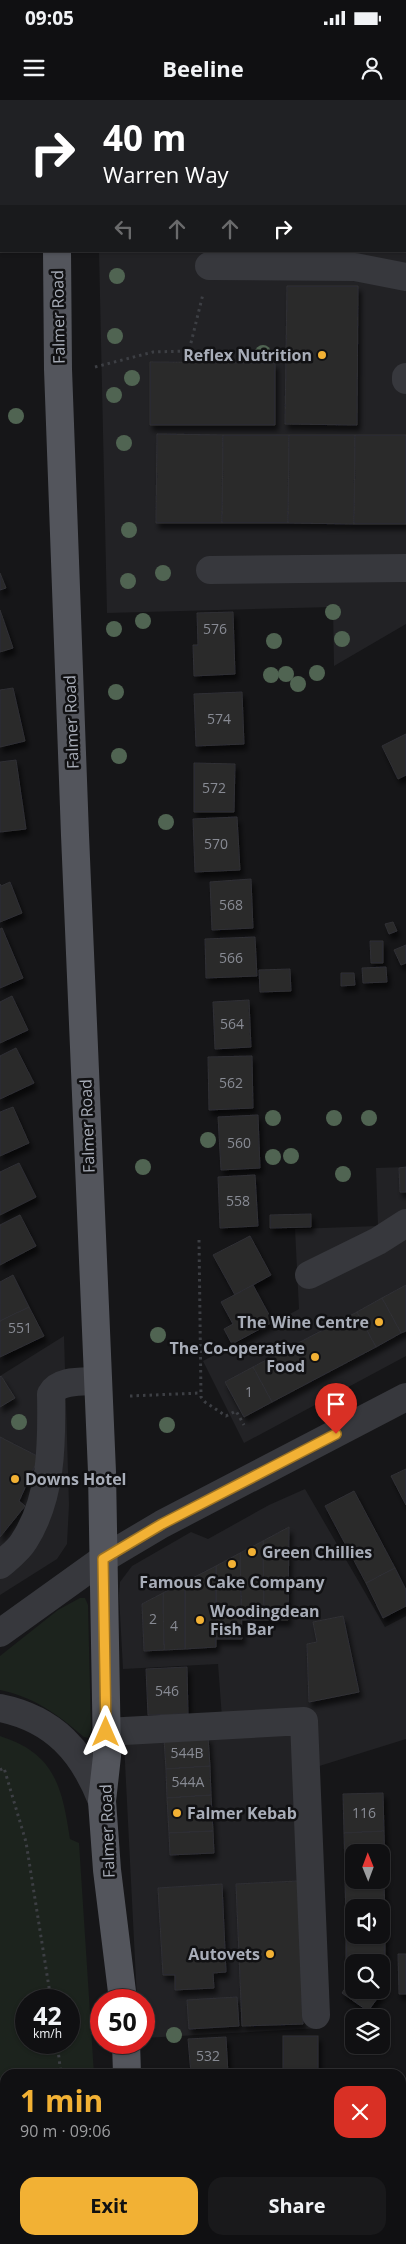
<!DOCTYPE html>
<meta charset="utf-8">
<style>
body{margin:0;font-family:"Open Sans",sans-serif;background:#19191b;color:#f1f3f6;height:100vh;display:flex;flex-direction:column;font-size:19px;white-space:nowrap}
*{box-sizing:border-box;margin:0}
p{font-size:16px;color:#9c9d9f}
.icon{flex:none;width:28px;height:28px;fill:none;stroke:currentColor;stroke-width:2;stroke-linecap:round;stroke-linejoin:round}
.map{position:relative;flex:1;overflow:hidden}
.side{position:absolute;left:0px;top:1969px;width:406px;height:176px;display:flex;flex-direction:column;background:#101012;border-radius:15px 15px 0 0;box-shadow:0 1px 4px #0004,0 0 0 1px #303032}
.side>*{flex:none}
.top-card{position:absolute;left:0px;top:0px;width:406px;height:152px;box-shadow:0 1px 4px #0004,0 0 0 1px #303032;background:#202124;color:#fff;overflow:hidden}
.needle{width:32px;rotate:359deg}
.controls{position:absolute;left:345px;top:1744px;display:grid;gap:10px}
.controls a{display:grid;place-items:center;width:45px;height:45px;border-radius:10px;background:#101012;box-shadow:0 1px 4px #0004,0 0 0 1px #303032;font-size:25px}
.speed{position:absolute;left:15px;top:1889px;display:flex;gap:10px;font-size:25px;font-weight:700;text-align:center}
.speed>*{display:grid;place-content:center;width:65px;height:65px;border-radius:50%;background:#101012;box-shadow:0 1px 4px #0004,0 0 0 1px #303032;line-height:1}
.speed small{font-size:12px;font-weight:400}
.speed .limit{border:8px solid #d22;background:#fff;color:#111}
.pin{position:absolute;display:grid;place-items:center;width:42px;height:42px;color:#fff;margin:-51px -21px;border-radius:50% 50% 50% 0;rotate:-45deg;box-shadow:0 0 5px #0007}
.pin .icon{rotate:45deg}
.me{position:absolute;width:55px;margin:-28px;rotate:0deg;stroke-linejoin:round;filter:drop-shadow(0 0 4px #0008)}
.turn{display:flex;align-items:center;gap:18px;height:105px;padding:0 20px;font-size:22px}
.turn .icon{width:65px;height:65px;stroke-width:2.5}
.turn b{display:block;font-size:35px;line-height:42px}
.lanes{display:flex;align-items:center;height:48px;padding:0 20px;background:#0003;justify-content:center;gap:25px;direction:ltr}
.lanes .off{opacity:.35}
.round{display:grid;place-items:center;flex:none;width:52px;height:52px;border-radius:15px;background:#19191b}
.summary{display:flex;align-items:center;justify-content:space-between;height:85px;padding:0 20px}
h1{font-size:30px;font-weight:700;line-height:38px;color:#f2b134}
.button{display:flex;gap:10px;margin-top:auto;padding:10px 20px}
.button a{flex:1;height:58px;border-radius:15px;background:#f2b134;color:#111;font-size:20px;font-weight:700;line-height:58px;text-align:center}
.button a+a{background:#19191b;color:#f1f3f6}
.status{display:flex;justify-content:space-between;align-items:center;height:35px;padding:0 25px;background:#101012;direction:ltr}
.status svg{height:14px;fill:currentColor}
header{display:flex;justify-content:space-between;align-items:center;height:65px;padding:0 20px;background:#101012;font-size:22px;font-weight:700}
.map>svg:first-child{display:block}
.built{fill:#222225}
.green{fill:#1c231d;fill-rule:evenodd}
.building{fill:#29292c;stroke:#303034;filter:url(#shadow)}
.lines{fill:none;stroke-linecap:round;stroke-linejoin:round}
.path{stroke:#3d3f44;stroke-width:3;stroke-dasharray:2.5 4;stroke-linecap:butt}
.minor{stroke:#37383d;stroke-width:28}
.major{stroke:#53555c;stroke-width:28}
.tree{fill:#506452}
.route-casing{stroke:#9d7322;stroke-width:12}
.route{stroke:#f2b134;stroke-width:9}
.poi-dot{fill:#f2b134;stroke:#111113;stroke-width:2}
.labels{text-anchor:middle;stroke-width:5;stroke-linejoin:round;paint-order:stroke}
.number-label{font-size:14px;fill:#888b94}
.street-label{font-size:16px;fill:#a8adb8;stroke:#111113}
.poi-label{font-size:16px;font-weight:bold;fill:#a8adb8;stroke:#111113;text-anchor:end}
</style>
<div class="status"><b>09:05</b><svg viewBox="0 0 49 12"><path d="M0 12V9h3v3zM5 12V6h3v6zM10 12V3h3v9zM15 12V0h3v12zM26 1h20v11H26zM47 4h2v5h-2z"/></svg></div>
<header><svg class="icon" aria-label="menu" viewBox="0 0 24 24"><path d="M4 6h16M4 12h16M4 18h16"/></svg>Beeline<svg class="icon" aria-label="person" viewBox="0 0 24 24"><circle cx="12" cy="8" r="4"/><path d="M4 21q1-7 8-7t8 7"/></svg></header>
<div class="map">
<svg width="406" height="2144" viewBox="0 0 406 2144">
<defs>
<filter id="shadow"><feDropShadow dx="3" dy="5.5" stdDeviation="2.5" flood-color="#0009"/></filter>
</defs>
<rect width="100%" height="100%" fill="#161618"/>
<g class="built">
<polygon points="99,0 406,0 406,524 334,566 333,507 107,513 99,151 405,151 405,1"/>
<polygon points="406,1067 406,1256 244,1343 203,1261 299,1209 295,1129 378,1126 376,1068"/>
<polygon points="64,1236 69,1405 67,1444 57,1459 0,1495 0,1276"/>
<polygon points="305,1389 385,1527 406,1516 406,1639 313,1668 321,1928 144,1938 144,1900 137,1900 123,1623 222,1618 218,1564 123,1569 119,1495 120,1482 132,1466 191,1432 208,1439 269,1405"/>
</g>
<g class="green">
<path d="M80,1498H85L88,1505L91,1631L88,1638L84,1637C57,1614 36,1598 0,1590V1556L58,1510Z"/>
<path d="M0,1636C56,1654 62,1688 70,1739L79,1743L94,1974H5V2140H104V2144H0ZM26,1900H69V1942H26Z"/>
</g>
<g class="building">
<polygon points="153,0 406,0 406,85 405,1"/>
<polygon points="287,186 358,186 357,325 285,324"/>
<polygon points="150,262 275,263 275,325 150,325"/>
<polygon points="157,334 223,335 222,423 156,423"/>
<polygon points="223,335 289,335 288,423 222,423"/>
<polygon points="289,335 355,335 354,424 288,423"/>
<polygon points="355,335 406,335 406,424 354,424"/>
<polygon points="0,473 6,488 0,490"/>
<polygon points="0,510 13,548 0,552"/>
<polygon points="233,512 235,574 194,576 193,545 198,545 197,513"/>
<polygon points="13,588 25,641 0,647 0,590"/>
<polygon points="242,592 244,644 196,646 194,594"/>
<polygon points="406,634 406,675 398,679 382,646"/>
<polygon points="16,660 26,729 0,732 0,662"/>
<polygon points="194,663 235,664 234,712 194,712"/>
<polygon points="237,717 240,770 195,772 193,719"/>
<polygon points="251,779 253,828 212,830 210,782"/>
<polygon points="10,782 22,813 0,822 0,784 1,786"/>
<polygon points="393,822 397,831 389,834 385,824"/>
<polygon points="2,828 23,878 0,888 0,829"/>
<polygon points="255,837 257,876 206,878 205,839"/>
<polygon points="370,841 383,841 383,863 371,863"/>
<polygon points="406,845 406,863 401,865 394,850"/>
<polygon points="386,867 387,882 363,883 362,868"/>
<polygon points="290,869 291,891 260,892 259,870"/>
<polygon points="341,873 354,873 355,885 341,886"/>
<polygon points="12,896 28,930 0,943 0,902"/>
<polygon points="249,900 251,947 215,949 213,902"/>
<polygon points="16,948 34,983 0,999 0,956"/>
<polygon points="252,956 253,1008 209,1010 208,957"/>
<polygon points="13,1007 29,1043 0,1056 0,1012"/>
<polygon points="258,1015 260,1068 221,1070 218,1017"/>
<polygon points="19,1063 36,1097 0,1115 0,1072"/>
<polygon points="406,1067 406,1092 400,1092 399,1068"/>
<polygon points="255,1075 258,1126 220,1128 218,1077"/>
<polygon points="311,1114 311,1127 270,1128 270,1115"/>
<polygon points="20,1115 36,1146 0,1165 0,1125"/>
<polygon points="250,1136 271,1175 235,1195 213,1155"/>
<polygon points="13,1175 29,1207 0,1221 0,1182"/>
<polygon points="253,1185 273,1222 232,1244 224,1229 233,1224 221,1202"/>
<polygon points="406,1185 406,1231 401,1233 382,1198"/>
<polygon points="382,1198 401,1233 376,1247 357,1212"/>
<polygon points="29,1207 44,1236 0,1257 0,1221"/>
<polygon points="357,1212 376,1247 272,1302 253,1267"/>
<polygon points="253,1267 272,1302 244,1317 225,1282"/>
<polygon points="1,1276 15,1298 0,1307 0,1277"/>
<polygon points="0,1337 39,1357 19,1401 25,1406 0,1437"/>
<polygon points="406,1369 406,1405 391,1376"/>
<polygon points="354,1391 395,1468 366,1483 325,1406"/>
<polygon points="289,1427 288,1520 264,1520 263,1441"/>
<polygon points="263,1441 264,1520 241,1520 240,1453"/>
<polygon points="240,1453 242,1539 216,1539 216,1466"/>
<polygon points="216,1466 216,1547 185,1549 185,1482"/>
<polygon points="395,1468 406,1490 406,1506 383,1518 366,1483"/>
<polygon points="185,1482 185,1549 164,1550 163,1493"/>
<polygon points="163,1493 164,1550 144,1551 142,1504"/>
<polygon points="343,1516 359,1592 309,1602 307,1544 317,1542 313,1522"/>
<polygon points="187,1567 188,1614 148,1615 146,1569"/>
<polygon points="208,1637 210,1666 166,1669 164,1639"/>
<polygon points="210,1666 211,1695 167,1698 166,1669"/>
<polygon points="383,1693 384,1731 344,1733 343,1694"/>
<polygon points="211,1695 213,1731 169,1733 167,1698"/>
<polygon points="213,1731 214,1753 170,1755 169,1733"/>
<polygon points="384,1731 385,1770 381,1770 381,1752 354,1752 354,1771 345,1771 344,1733"/>
<polygon points="298,1781 303,1924 242,1926 236,1784"/>
<polygon points="345,1782 384,1782 385,1820 381,1820 381,1808 354,1808 354,1820 346,1820"/>
<polygon points="222,1784 226,1872 213,1873 214,1888 175,1890 175,1875 163,1875 158,1788"/>
<polygon points="346,1820 354,1820 354,1835 381,1835 381,1820 385,1820 385,1858 346,1859"/>
<polygon points="398,1854 406,1854 406,1894 399,1894"/>
<polygon points="354,1875 354,1890 364,1890 355,1902 342,1893"/>
<polygon points="381,1885 385,1888 368,1911 355,1902 364,1890 381,1890"/>
<polygon points="237,1897 239,1926 189,1929 187,1900"/>
<rect x="283" y="1936" width="35" height="36"/>
<polygon points="226,1937 228,1974 191,1974 188,1939"/>
<rect x="214" y="2140" width="48" height="4"/>
</g>
<g class="lines">
<g class="path">
<polyline points="95,267 153,252 189,251 203,194"/>
<polyline points="199,1140 201,1297 205,1302 226,1316 236,1311 244,1325"/>
<polyline points="130,1296 200,1293"/>
<polyline points="0,1670 4,1668 26,1742 51,1900"/>
<polyline points="57,1942 61,1974"/>
<polyline points="82,2140 82,2144"/>
</g>
<g class="minor">
<polyline points="0,110 1,110"/>
<polyline points="209,166 355,167 406,177"/>
<polyline points="406,280 406,277"/>
<polyline points="210,470 406,468"/>
<polyline points="309,1175 378,1141 406,1123"/>
<path d="M0,1465C8,1458 19,1450 24,1441C52,1398 52,1343 51,1294C59,1279 83,1282 98,1281"/>
<polyline points="0,1533 103,1459 162,1424 406,1297"/>
<path d="M0,1608C54,1619 83,1652 102,1701"/>
<polyline points="106,1632 304,1621 316,1915"/>
</g>
<g class="major">
<polyline points="58,1 58,0"/>
<polyline points="57,151 58,269 75,735 102,1372 107,1656 102,1701 107,1770 123,1900"/>
<polyline points="126,1942 127,1974"/>
<polyline points="137,2140 137,2144"/>
</g>
</g>
<g class="tree">
<circle cx="117" cy="176" r="8"/>
<circle cx="115" cy="236" r="8"/>
<circle cx="263" cy="253" r="8"/>
<circle cx="132" cy="278" r="8"/>
<circle cx="114" cy="295" r="8"/>
<circle cx="16" cy="316" r="8"/>
<circle cx="124" cy="343" r="8"/>
<circle cx="129" cy="430" r="8"/>
<circle cx="163" cy="473" r="8"/>
<circle cx="128" cy="481" r="8"/>
<circle cx="333" cy="512" r="8"/>
<circle cx="143" cy="521" r="8"/>
<circle cx="114" cy="529" r="8"/>
<circle cx="342" cy="539" r="8"/>
<circle cx="274" cy="541" r="8"/>
<circle cx="317" cy="573" r="8"/>
<circle cx="286" cy="574" r="8"/>
<circle cx="271" cy="575" r="8"/>
<circle cx="298" cy="584" r="8"/>
<circle cx="116" cy="592" r="8"/>
<circle cx="119" cy="656" r="8"/>
<circle cx="166" cy="722" r="8"/>
<circle cx="273" cy="1018" r="8"/>
<circle cx="334" cy="1018" r="8"/>
<circle cx="369" cy="1018" r="8"/>
<circle cx="208" cy="1040" r="8"/>
<circle cx="291" cy="1056" r="8"/>
<circle cx="273" cy="1057" r="8"/>
<circle cx="143" cy="1067" r="8"/>
<circle cx="343" cy="1074" r="8"/>
<circle cx="158" cy="1235" r="8"/>
<circle cx="19" cy="1322" r="8"/>
<circle cx="167" cy="1325" r="8"/>
<circle cx="174" cy="1935" r="8"/>
</g>
<g class="lines">
<defs>
<polyline id="route" points="106,1632 103,1459 162,1424 336,1334"/>
</defs>
<use href="#route" class="route-casing"/>
<use href="#route" class="route"/>
</g>
<g class="poi-dot">
<circle cx="322" cy="255" r="5"/>
<circle cx="379" cy="1222" r="5"/>
<circle cx="315" cy="1257" r="5"/>
<circle cx="15" cy="1379" r="5"/>
<circle cx="252" cy="1452" r="5"/>
<circle cx="232" cy="1464" r="5"/>
<circle cx="200" cy="1520" r="5"/>
<circle cx="177" cy="1713" r="5"/>
<circle cx="270" cy="1854" r="5"/>
</g>
<g class="labels">
<g class="number-label">
<text x="215" y="534">576</text>
<text x="219" y="624">574</text>
<text x="214" y="693">572</text>
<text x="216" y="749">570</text>
<text x="231" y="810">568</text>
<text x="231" y="863">566</text>
<text x="232" y="929">564</text>
<text x="231" y="988">562</text>
<text x="239" y="1048">560</text>
<text x="238" y="1106">558</text>
<text x="20" y="1233">551</text>
<text x="249" y="1297">1</text>
<text x="153" y="1524">2</text>
<text x="174" y="1531">4</text>
<text x="167" y="1596">546</text>
<text x="187" y="1658">544B</text>
<text x="188" y="1687">544A</text>
<text x="364" y="1718">116</text>
<text x="208" y="1961">532</text>
</g>
<g class="street-label">
<text transform="translate(58 217) rotate(-91)" y="6">Falmer Road</text>
<text transform="translate(71 622) rotate(-92)" y="6">Falmer Road</text>
<text transform="translate(87 1026) rotate(-92)" y="6">Falmer Road</text>
<text transform="translate(107 1731) rotate(-92)" y="6">Falmer Road</text>
</g>
<g class="poi-label">
<text x="312" y="261">Reflex Nutrition</text>
<text x="369" y="1228">The Wine Centre</text>
<text x="305" y="1254">The Co-operative<tspan x="305" dy="18">Food</tspan></text>
<text x="25" y="1385" text-anchor="start">Downs Hotel</text>
<text x="262" y="1458" text-anchor="start">Green Chillies</text>
<text x="232" y="1488" text-anchor="middle">Famous Cake Company</text>
<text x="210" y="1517" text-anchor="start">Woodingdean<tspan x="210" dy="18">Fish Bar</tspan></text>
<text x="187" y="1719" text-anchor="start">Falmer Kebab</text>
<text x="260" y="1860">Autovets</text>
</g>
</g>
</svg>
<div class="controls">
<a><svg class="needle" viewBox="-14 -14 28 28"><path d="M0-13l5 13h-10z" fill="#e53935"/><path d="M0 13l5-13h-10z" fill="#9c9d9f"/></svg></a>
<a><svg class="icon" aria-label="sound" viewBox="0 0 24 24"><path d="M4 9h4l5-4v14l-5-4H4zM17 9q2 3 0 6"/></svg></a>
<a><svg class="icon" aria-label="search" viewBox="0 0 24 24"><circle cx="10" cy="10" r="6"/><path d="M15 15l6 6"/></svg></a>
<a><svg class="icon" aria-label="layers" viewBox="0 0 24 24"><path d="M12 4l9 5-9 5-9-5zM3 14l9 5 9-5"/></svg></a>
</div>
<div class="speed"><div>42<small>km/h</small></div><div class="limit">50</div></div>
<div class="pin" style="left:336px;top:1334px;background:#d93025"><svg class="icon" aria-label="arrive" viewBox="0 0 24 24"><path d="M6 21V4h12l-3 4 3 4H6"/></svg></div>
<svg class="me" style="left:106px;top:1632px" viewBox="-20 -20 40 40"><path d="M0-17L14 15 0 8-14 15z" fill="#f2b134" stroke="#fff" stroke-width="4"/></svg>
<div class="top-card">
<div class="turn"><svg class="icon" aria-label="right" viewBox="0 0 24 24"><path d="M7 20v-9h11M14 6l5 5-5 5"/></svg><div><b>40 m</b>Warren Way</div></div>
<div class="lanes"><svg class="icon off" aria-label="left" viewBox="0 0 24 24"><path d="M17 20v-9H6M10 6l-5 5 5 5"/></svg><svg class="icon off" aria-label="ahead" viewBox="0 0 24 24"><path d="M12 20V5M6 11l6-6 6 6"/></svg><svg class="icon off" aria-label="ahead" viewBox="0 0 24 24"><path d="M12 20V5M6 11l6-6 6 6"/></svg><svg class="icon" aria-label="right" viewBox="0 0 24 24"><path d="M7 20v-9h11M14 6l5 5-5 5"/></svg></div>
</div>
<section class="side">
<div class="summary"><div><h1>1 min</h1><p>90 m · 09:06</p></div><a class="round" style="background:#d93025;color:#fff"><svg class="icon" aria-label="close" viewBox="0 0 24 24"><path d="M6 6l12 12M18 6L6 18"/></svg></a></div>
<div class="button"><a>Exit</a><a>Share</a></div>
</section>
</div>
